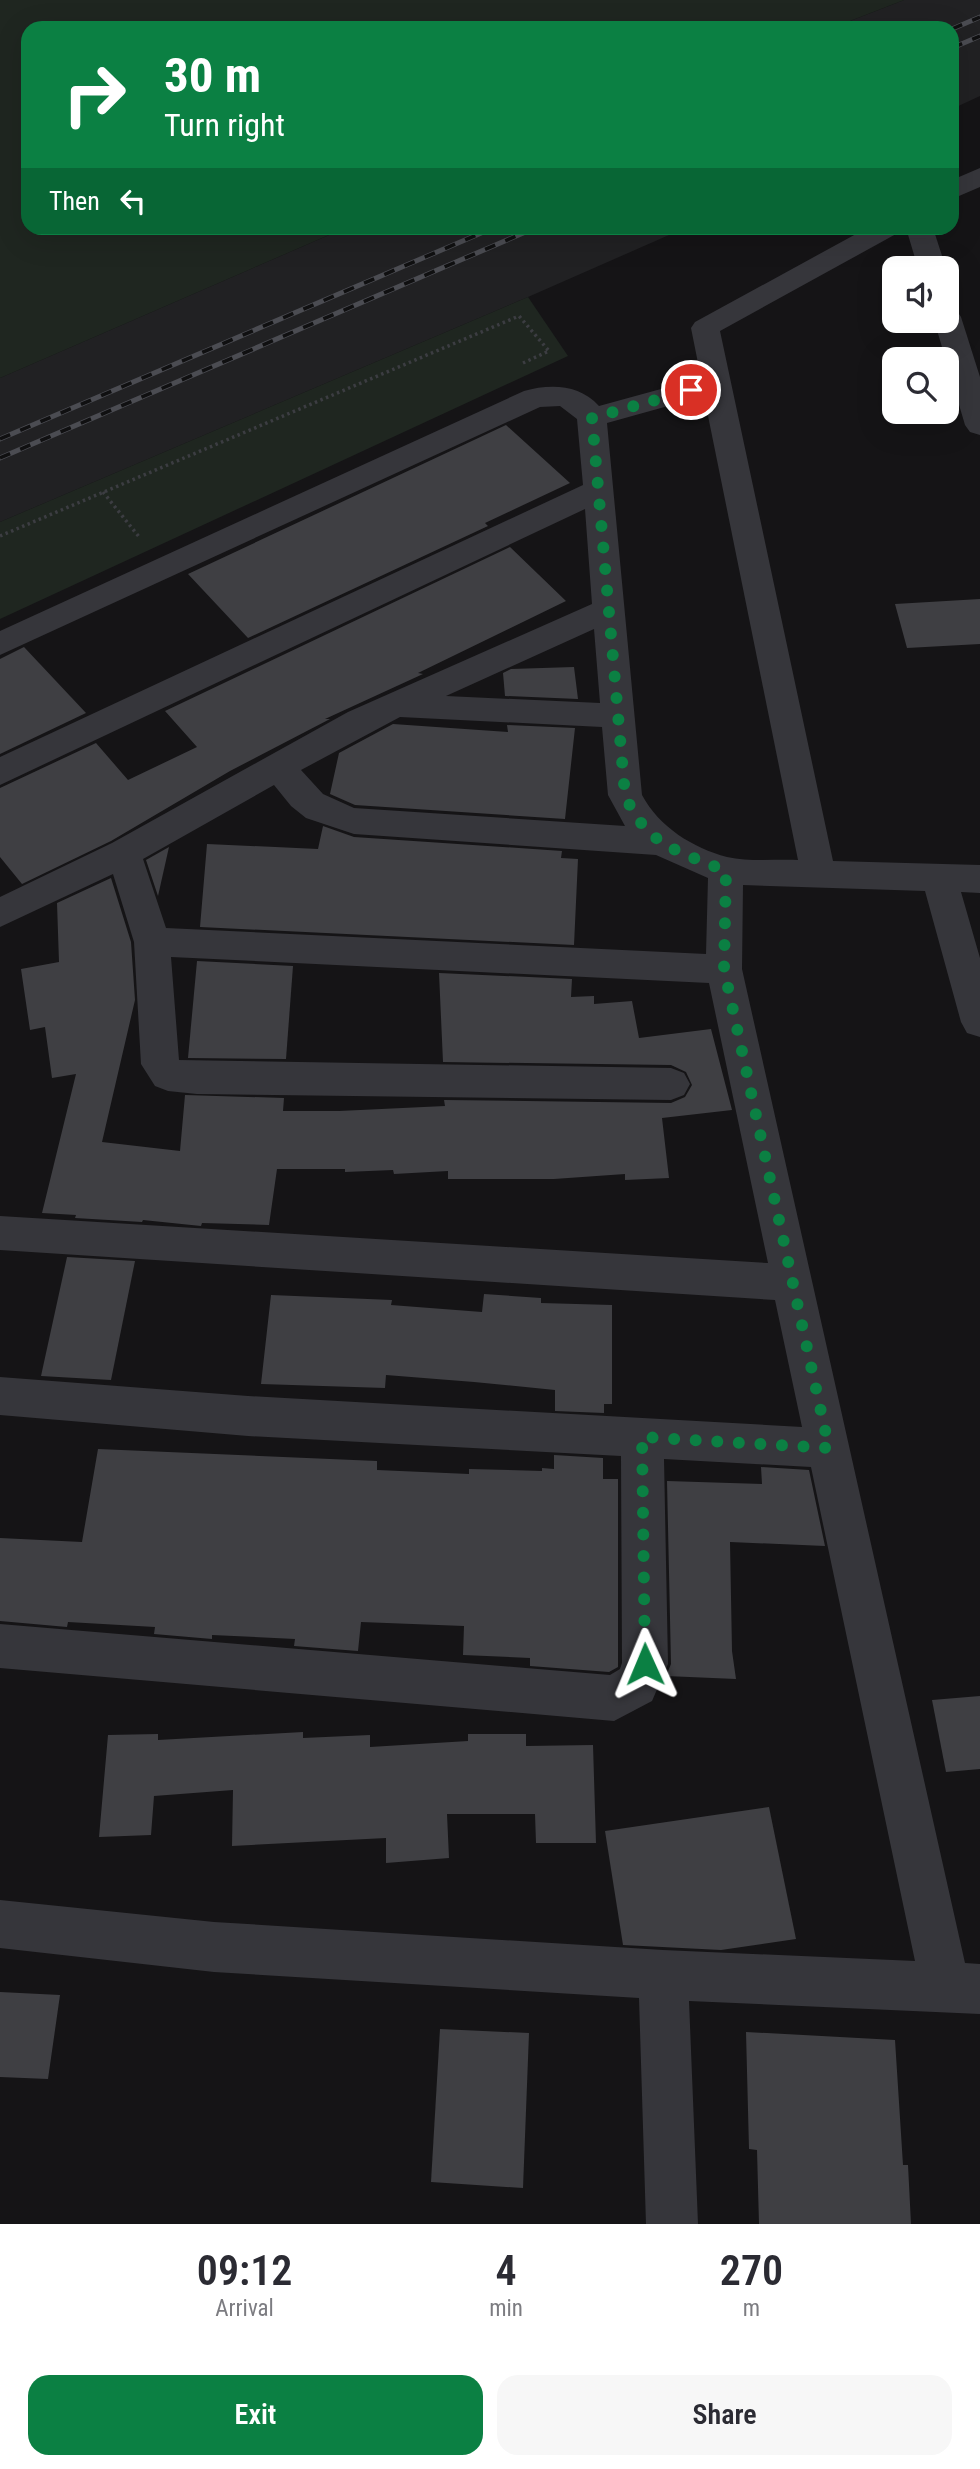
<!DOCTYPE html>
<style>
body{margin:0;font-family:"Roboto Condensed",sans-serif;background:#f7f7f7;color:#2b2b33;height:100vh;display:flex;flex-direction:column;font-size:26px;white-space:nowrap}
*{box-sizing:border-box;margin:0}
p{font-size:23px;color:#7c7c81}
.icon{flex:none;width:38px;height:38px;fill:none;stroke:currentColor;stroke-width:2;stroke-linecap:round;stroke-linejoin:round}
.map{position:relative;height:2224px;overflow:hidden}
.drawer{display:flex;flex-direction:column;background:#fff;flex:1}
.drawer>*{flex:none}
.hud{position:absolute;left:21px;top:21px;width:938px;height:214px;border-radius:21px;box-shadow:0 7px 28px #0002;background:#0b8043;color:#fff;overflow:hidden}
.fabs{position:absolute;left:882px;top:256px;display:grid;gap:14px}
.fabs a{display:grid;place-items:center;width:77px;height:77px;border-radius:14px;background:#fff;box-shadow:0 7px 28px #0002;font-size:35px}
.pin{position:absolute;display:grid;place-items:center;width:60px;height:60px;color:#fff;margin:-30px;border:4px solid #fff;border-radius:50%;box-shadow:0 2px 7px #0007}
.me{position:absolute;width:77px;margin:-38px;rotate:359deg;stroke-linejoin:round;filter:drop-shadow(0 0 5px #0008)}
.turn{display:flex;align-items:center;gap:24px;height:147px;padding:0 28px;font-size:32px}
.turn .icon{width:91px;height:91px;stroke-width:2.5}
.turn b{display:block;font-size:49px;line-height:60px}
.then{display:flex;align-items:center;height:66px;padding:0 28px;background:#0003;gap:14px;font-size:26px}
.eta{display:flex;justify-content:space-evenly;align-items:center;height:119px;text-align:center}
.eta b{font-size:42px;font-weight:600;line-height:49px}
.cta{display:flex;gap:14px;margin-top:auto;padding:14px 28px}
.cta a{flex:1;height:80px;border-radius:21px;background:#0b8043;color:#fff;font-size:28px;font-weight:600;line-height:80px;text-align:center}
.cta a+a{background:#f7f7f7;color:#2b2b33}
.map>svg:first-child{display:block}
.built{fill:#212123}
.green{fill:#1f2620}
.building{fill:#3f3f43}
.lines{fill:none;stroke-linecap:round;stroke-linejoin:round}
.path{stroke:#3c3d42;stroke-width:3.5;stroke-dasharray:2.5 3.5;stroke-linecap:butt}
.minor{fill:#36363b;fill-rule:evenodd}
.rail-casing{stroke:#4b4c52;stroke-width:5}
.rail{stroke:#101011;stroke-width:3.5;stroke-dasharray:11;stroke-linecap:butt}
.route{stroke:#0b8043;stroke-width:12;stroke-dasharray:0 21.6}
</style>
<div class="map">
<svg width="980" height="2224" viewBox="0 0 980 2224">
<rect width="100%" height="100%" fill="#151416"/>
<g class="built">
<polygon points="904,0 980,0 980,96 952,109 952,28 832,28"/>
<polygon points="345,228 685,228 528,297 0,522 0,378"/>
</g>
<g class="green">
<polygon points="0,0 904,0 832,28 28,28 28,228 345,228 0,378"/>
<polygon points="528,297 568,356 0,619 0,522"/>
</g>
<g class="building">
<polygon points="506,425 570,483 485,523 488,526 248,638 188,574"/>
<polygon points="510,547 566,601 418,673 423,674 325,719 330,719 230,771 111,841 22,884 0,857 0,788 96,743 128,780 197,747 165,711"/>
<polygon points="980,599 980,644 907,648 895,604"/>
<polygon points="24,647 86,713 0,754 0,659"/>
<polygon points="574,667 578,699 505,696 503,673 511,669"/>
<polygon points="393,724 508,732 507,725 575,728 565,819 355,805 330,794 339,753"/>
<polygon points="323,826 354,837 562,851 561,858 578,859 574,945 200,927 207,844 318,849"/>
<polygon points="169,847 158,896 146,860"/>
<polygon points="111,878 131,942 135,1000 102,1142 180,1151 185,1095 284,1098 283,1111 339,1111 445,1106 444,1100 671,1103 685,1097 692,1085 686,1072 671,1065 443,1062 439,973 572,979 571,997 594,996 594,1004 632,1001 639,1038 711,1029 732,1110 662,1118 669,1178 625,1180 625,1174 554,1179 448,1179 448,1171 394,1174 393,1170 345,1172 345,1169 277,1169 269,1225 202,1223 201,1226 143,1220 142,1222 75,1218 76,1215 42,1213 76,1074 52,1078 45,1027 30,1030 21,969 59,962 57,903"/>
<polygon points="197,961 293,966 286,1059 188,1058"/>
<polygon points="67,1257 135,1261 111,1380 41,1376"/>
<polygon points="484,1294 541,1298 541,1303 612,1305 612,1404 604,1404 604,1413 555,1411 555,1390 474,1382 386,1375 385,1388 261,1384 271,1295 392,1300 391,1305 482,1312"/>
<polygon points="98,1449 377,1461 377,1470 469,1474 469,1469 542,1471 542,1468 554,1469 554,1455 603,1458 603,1479 618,1479 618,1667 609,1672 530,1666 530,1658 463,1655 464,1626 361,1622 358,1651 294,1646 295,1639 212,1635 212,1639 154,1634 155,1627 68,1622 67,1627 0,1621 0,1538 82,1542"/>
<polygon points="761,1467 809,1470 825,1546 730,1542 732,1651 736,1679 666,1676 671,1664 667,1481 762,1484"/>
<polygon points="980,1696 980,1769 946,1772 932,1700"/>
<polygon points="303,1732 303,1738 370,1735 370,1747 468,1741 468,1734 526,1734 526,1746 593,1745 596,1843 536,1843 535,1814 447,1814 449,1858 386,1863 386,1838 232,1846 233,1790 154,1796 151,1835 99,1837 108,1735 158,1734 158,1740"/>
<polygon points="769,1807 796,1939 721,1950 623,1945 605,1831"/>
<polygon points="0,1992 60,1995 48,2079 0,2077"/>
<polygon points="440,2029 529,2033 523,2188 431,2182"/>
<polygon points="746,2032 895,2040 903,2165 908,2165 911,2224 759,2224 757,2150 749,2149"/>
</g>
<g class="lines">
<g class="path">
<polyline points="103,492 140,538"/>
<polyline points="0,536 519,316 549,351 523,363"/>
</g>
<g class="minor">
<polygon points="980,168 980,187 952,199 952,180"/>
<path d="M867,228H900L896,234L720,331L833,861L980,865V893L961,892L980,958V1037L967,1033L961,1022L925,891L743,885L742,969L965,1963L980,1964V2014L689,2001L698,2224H646L639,1998L214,1972L0,1948V1900L214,1922L663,1950L915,1961L811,1467L664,1459L668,1664L652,1701L614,1721L0,1668V1624L610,1675L620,1669L622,1663L621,1456L248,1436L0,1415V1377L248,1396L802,1427L775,1300L0,1250V1216L768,1263L709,983L171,957L179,1060L671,1068L684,1073L690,1084L684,1095L671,1100L197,1094L168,1091L155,1086L141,1064L134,942L113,874L0,927V897L112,843L348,712L592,604L585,509L0,785V757L583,485L577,419L560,406L540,407L0,655V631L524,391C550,384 579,384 599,406L701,378L691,328L695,322ZM704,396L798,860C776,859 749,862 727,857C693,848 659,827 642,795L607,423ZM594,629L600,703L446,696ZM400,717L602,727L608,795L625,826L354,808L323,794L301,770ZM274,785L291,806L306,818L354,834L656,855L708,878L706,954L166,928L143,859Z"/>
<polygon points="906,228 933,228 946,268 918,268"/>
<polygon points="947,308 957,311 961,317 980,377 980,435 970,432 965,425 934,320 947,320"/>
</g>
<defs>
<g id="rail">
<polyline points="952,29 980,17"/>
<polyline points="952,48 980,36"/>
<polyline points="0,439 493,228"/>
<polyline points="0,458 535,228"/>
</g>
</defs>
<use href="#rail" class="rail-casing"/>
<use href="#rail" class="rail"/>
</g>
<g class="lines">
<path class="route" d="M645,1664L642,1437L829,1448L724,969L726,871C678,851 647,846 625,795L592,418L691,390"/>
</g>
</svg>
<div class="fabs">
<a><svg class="icon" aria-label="sound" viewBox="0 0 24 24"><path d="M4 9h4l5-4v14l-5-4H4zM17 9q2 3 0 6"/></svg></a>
<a><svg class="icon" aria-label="search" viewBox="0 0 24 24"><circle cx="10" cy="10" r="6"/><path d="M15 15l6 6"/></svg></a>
</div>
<div class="pin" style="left:691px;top:390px;background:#d93025"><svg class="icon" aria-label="arrive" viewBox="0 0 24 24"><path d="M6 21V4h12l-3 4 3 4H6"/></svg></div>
<svg class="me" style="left:645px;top:1664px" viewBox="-20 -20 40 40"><path d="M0-17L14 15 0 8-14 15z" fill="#0b8043" stroke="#fff" stroke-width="4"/></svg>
<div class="hud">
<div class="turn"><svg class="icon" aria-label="right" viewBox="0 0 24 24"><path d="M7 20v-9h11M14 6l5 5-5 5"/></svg><div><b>30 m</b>Turn right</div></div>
<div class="then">Then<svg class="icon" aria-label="left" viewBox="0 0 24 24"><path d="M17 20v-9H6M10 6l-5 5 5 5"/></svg></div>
</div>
</div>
<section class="drawer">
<div class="eta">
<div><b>09:12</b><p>Arrival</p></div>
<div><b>4</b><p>min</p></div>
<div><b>270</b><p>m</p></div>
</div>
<div class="cta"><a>Exit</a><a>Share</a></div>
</section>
